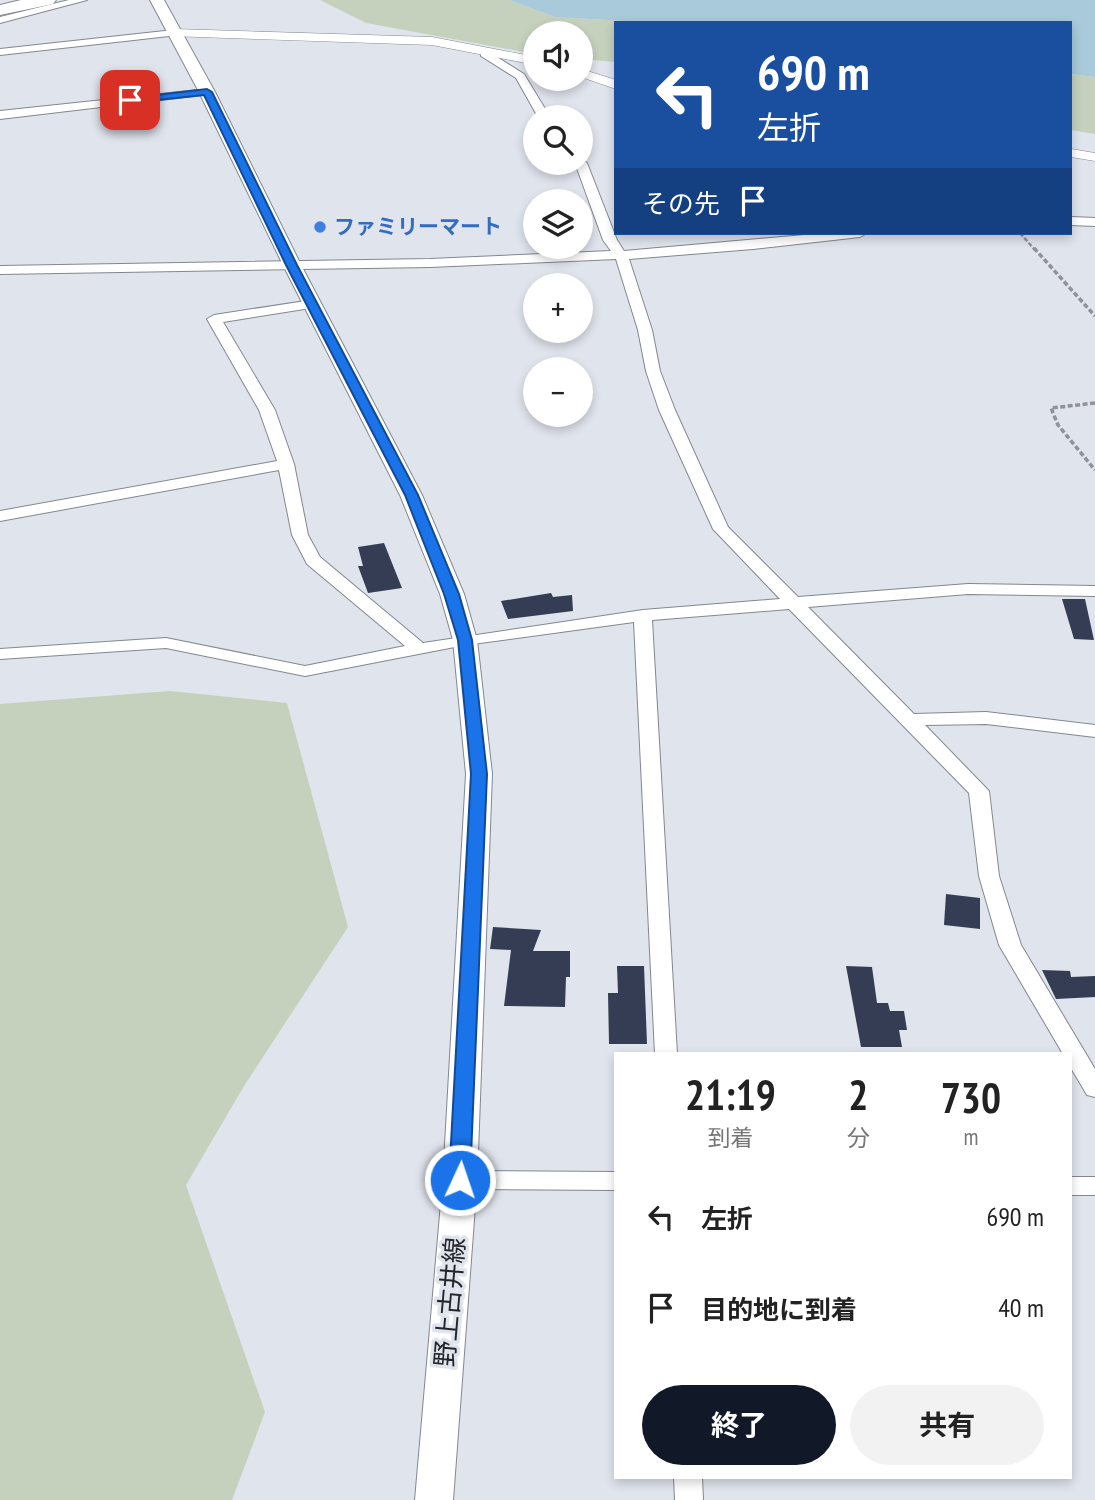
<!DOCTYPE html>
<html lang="ja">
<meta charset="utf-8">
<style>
body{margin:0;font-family:"PT Sans Narrow","Noto Sans JP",sans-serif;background:#f2f2f2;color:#222;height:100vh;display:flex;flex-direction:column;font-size:26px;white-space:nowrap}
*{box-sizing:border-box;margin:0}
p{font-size:23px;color:#767676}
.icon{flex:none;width:38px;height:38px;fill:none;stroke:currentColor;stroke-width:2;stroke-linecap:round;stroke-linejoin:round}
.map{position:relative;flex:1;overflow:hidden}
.details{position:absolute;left:614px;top:1052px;width:458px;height:427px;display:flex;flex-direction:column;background:#fff;border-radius:0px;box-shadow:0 4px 10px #0003}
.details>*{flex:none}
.guide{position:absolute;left:614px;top:21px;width:458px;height:214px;border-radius:0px;box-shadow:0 4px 10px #0003;background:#1a4fa0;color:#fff;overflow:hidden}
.buttons{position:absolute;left:523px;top:21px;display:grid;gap:14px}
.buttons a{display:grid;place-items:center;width:70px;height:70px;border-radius:50%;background:#fff;box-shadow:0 4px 10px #0003;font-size:35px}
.pin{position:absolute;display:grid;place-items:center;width:60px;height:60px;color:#fff;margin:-30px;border-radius:14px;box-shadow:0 4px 10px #0006}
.me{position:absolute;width:77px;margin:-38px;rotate:3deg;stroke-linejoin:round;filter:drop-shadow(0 0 5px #0008)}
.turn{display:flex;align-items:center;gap:24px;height:147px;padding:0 28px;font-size:32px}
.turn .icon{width:91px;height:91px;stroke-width:2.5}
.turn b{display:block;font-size:49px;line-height:60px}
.then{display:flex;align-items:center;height:66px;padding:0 28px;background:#0003;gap:14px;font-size:26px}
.eta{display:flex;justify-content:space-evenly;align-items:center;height:119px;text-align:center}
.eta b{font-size:42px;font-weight:700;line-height:49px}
.button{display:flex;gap:14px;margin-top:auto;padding:14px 28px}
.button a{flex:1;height:80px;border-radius:42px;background:#111827;color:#fff;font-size:28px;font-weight:700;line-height:80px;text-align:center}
.button a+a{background:#f2f2f2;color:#222}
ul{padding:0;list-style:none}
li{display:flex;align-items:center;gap:21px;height:91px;padding:0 28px}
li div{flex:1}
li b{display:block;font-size:26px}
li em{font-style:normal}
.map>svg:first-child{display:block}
.green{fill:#c5d1bd}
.water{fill:#a9cada}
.building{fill:#353d54}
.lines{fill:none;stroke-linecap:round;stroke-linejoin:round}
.minor-casing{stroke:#83878f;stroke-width:2}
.tertiary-casing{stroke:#83878f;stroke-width:1}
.secondary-casing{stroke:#83878f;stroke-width:2}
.motorway-casing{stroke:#83878f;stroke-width:2}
.path-far1{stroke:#8f9298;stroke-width:2.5;stroke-dasharray:4.5 2;stroke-linecap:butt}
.path{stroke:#8f9298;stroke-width:3.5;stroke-dasharray:5 2.5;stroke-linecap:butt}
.minor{fill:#fff;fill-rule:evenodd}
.tertiary{fill:#fff;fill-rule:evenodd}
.secondary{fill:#fff;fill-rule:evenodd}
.motorway{fill:#fff;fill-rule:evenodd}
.route{fill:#1a73e8;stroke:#114b97;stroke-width:2}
.shop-dot{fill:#3f7fe0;stroke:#e0e4ed;stroke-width:2.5}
.labels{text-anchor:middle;stroke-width:7;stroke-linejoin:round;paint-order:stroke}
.far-shop-label{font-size:21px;font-weight:bold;fill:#366cbe;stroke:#e0e4ed;text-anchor:start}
.street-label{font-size:26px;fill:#252629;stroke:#e0e4ed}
</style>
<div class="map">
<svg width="1095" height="1500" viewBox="0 0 1095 1500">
<rect width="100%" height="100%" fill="#e0e4ed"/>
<g class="green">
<polygon points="320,0 509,0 555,17 660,23 616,23 616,62 581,59 581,33 536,33 535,54 366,23"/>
<polygon points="1071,74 1095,77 1095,134 1071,130"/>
<polygon points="170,691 287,703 348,927 244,1086 186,1185 265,1412 232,1500 0,1500 0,704"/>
</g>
<polygon class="water" points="509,0 1095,0 1095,77 1071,74 1071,23 660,23 555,17"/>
<g class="building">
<polygon points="384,543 402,588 368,593 358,566 363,566 358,547"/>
<polygon points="551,593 553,597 572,595 573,611 508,619 501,601"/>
<polygon points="1062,599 1085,599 1094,640 1074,639"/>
<polygon points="946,894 980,898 980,929 944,925"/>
<polygon points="493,927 541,930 533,951 570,951 570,977 566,977 565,1007 504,1006 511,950 490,949"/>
<polygon points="617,966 644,966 647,1044 609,1044 608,993 618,993"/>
<polygon points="846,966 872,967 877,1003 888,1003 890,1011 904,1011 907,1030 899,1030 902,1047 861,1047"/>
<polygon points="1042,970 1070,971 1071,977 1095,976 1095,997 1056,999"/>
</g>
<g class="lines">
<defs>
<g id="minor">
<polygon points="69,0 87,0 0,23 0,17"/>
<polygon points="174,30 178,31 178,35 0,55 0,49"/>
<polygon points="481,52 489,52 524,74 550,117 538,117 516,78 481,56"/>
<polygon points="207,89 211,90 211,94 0,119 0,111"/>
<polygon points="581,159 587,163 617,240 624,251 827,233 867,233 860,237 753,249 629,259 652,330 660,371 675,410 728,527 798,597 968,584 1095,586 1095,596 968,594 808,607 914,714 986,712 1095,725 1095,737 986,724 925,725 989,791 999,876 1021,945 1095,1069 1095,1097 1087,1095 1071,1068 1071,1054 1063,1054 999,945 979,876 969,793 789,609 652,620 677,1054 655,1054 634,622 465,645 305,676 166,648 0,659 0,649 166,638 305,666 405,646 307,564 292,535 279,470 0,521 0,511 277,461 259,410 207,319 214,315 312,300 317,301 317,307 223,322 275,410 294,464 308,535 320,557 423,643 643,610 780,599 713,529 659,410 646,371 638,330 616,259 430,267 0,274 0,266 430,259 611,251 603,240 575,163 581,163"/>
<polygon points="1071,217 1095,218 1095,226 1071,225"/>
<polygon points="460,1171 616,1172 616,1190 460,1189 451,1187 448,1180 451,1173"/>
<rect x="1071" y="1177" width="24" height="18"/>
<polygon points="674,1477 702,1477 703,1500 675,1500"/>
</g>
<g id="tertiary">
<polygon points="174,29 432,37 536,57 536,65 432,45 169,36 168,33"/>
<polygon points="581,69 616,80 616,89 581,77"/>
<polygon points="1071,149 1095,153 1095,161 1071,157"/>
</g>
<polygon id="secondary" points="150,0 164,0 215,92 301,265 422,495 464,594 477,640 492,774 477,1180 453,1500 415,1500 443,1180 466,774 453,640 440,594 400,495 283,265 199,92"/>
<polygon id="motorway" points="21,0 56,0 53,4 0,15 0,5"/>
</defs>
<use href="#minor" class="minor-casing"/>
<use href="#tertiary" class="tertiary-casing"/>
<use href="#secondary" class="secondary-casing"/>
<use href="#motorway" class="motorway-casing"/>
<polyline class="path-far1" points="1020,233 1035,250"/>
<g class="path">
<polyline points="1034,248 1095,316"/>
<polyline points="1095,403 1051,408 1058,425 1095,470"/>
</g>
<use href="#minor" class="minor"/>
<use href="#tertiary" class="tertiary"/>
<use href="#secondary" class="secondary"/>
<use href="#motorway" class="motorway"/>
</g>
<polygon class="route" points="207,89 212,92 297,265 418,495 459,594 472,640 487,774 470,1180 467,1186 460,1188 452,1186 449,1180 471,774 458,640 444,594 405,495 286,265 204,95 130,103 125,100 130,98"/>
<circle class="shop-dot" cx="320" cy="227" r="7"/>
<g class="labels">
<g class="far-shop-label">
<text x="334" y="234">ファミリーマート</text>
</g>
<g class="street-label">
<text transform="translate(450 1302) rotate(-85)" y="9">野上古井線</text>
</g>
</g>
</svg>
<div class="buttons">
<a><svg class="icon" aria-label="sound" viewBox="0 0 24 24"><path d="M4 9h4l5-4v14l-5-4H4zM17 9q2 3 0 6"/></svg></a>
<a><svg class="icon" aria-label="search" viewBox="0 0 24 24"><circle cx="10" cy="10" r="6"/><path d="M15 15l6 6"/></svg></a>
<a><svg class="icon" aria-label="layers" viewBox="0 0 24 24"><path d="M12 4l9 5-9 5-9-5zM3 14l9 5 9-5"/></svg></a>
<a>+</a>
<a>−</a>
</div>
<div class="pin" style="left:130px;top:100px;background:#d93025"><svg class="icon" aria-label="arrive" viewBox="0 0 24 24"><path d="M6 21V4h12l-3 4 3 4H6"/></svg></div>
<svg class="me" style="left:460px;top:1180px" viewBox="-20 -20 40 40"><circle r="17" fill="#1a73e8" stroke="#fff" stroke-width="3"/><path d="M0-11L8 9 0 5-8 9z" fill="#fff"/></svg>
<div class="guide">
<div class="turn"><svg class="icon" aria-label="left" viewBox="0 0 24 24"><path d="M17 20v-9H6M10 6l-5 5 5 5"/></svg><div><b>690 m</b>左折</div></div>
<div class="then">その先<svg class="icon" aria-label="arrive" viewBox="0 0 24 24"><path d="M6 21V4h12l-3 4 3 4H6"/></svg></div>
</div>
<section class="details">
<div class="eta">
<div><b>21:19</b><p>到着</p></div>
<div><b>2</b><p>分</p></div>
<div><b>730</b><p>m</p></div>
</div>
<ul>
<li><svg class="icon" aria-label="left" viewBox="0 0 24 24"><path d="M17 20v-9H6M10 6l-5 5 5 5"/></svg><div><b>左折</b></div><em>690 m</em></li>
<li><svg class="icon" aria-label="arrive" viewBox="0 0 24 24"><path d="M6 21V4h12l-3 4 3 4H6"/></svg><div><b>目的地に到着</b></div><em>40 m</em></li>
</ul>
<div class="button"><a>終了</a><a>共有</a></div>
</section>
</div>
